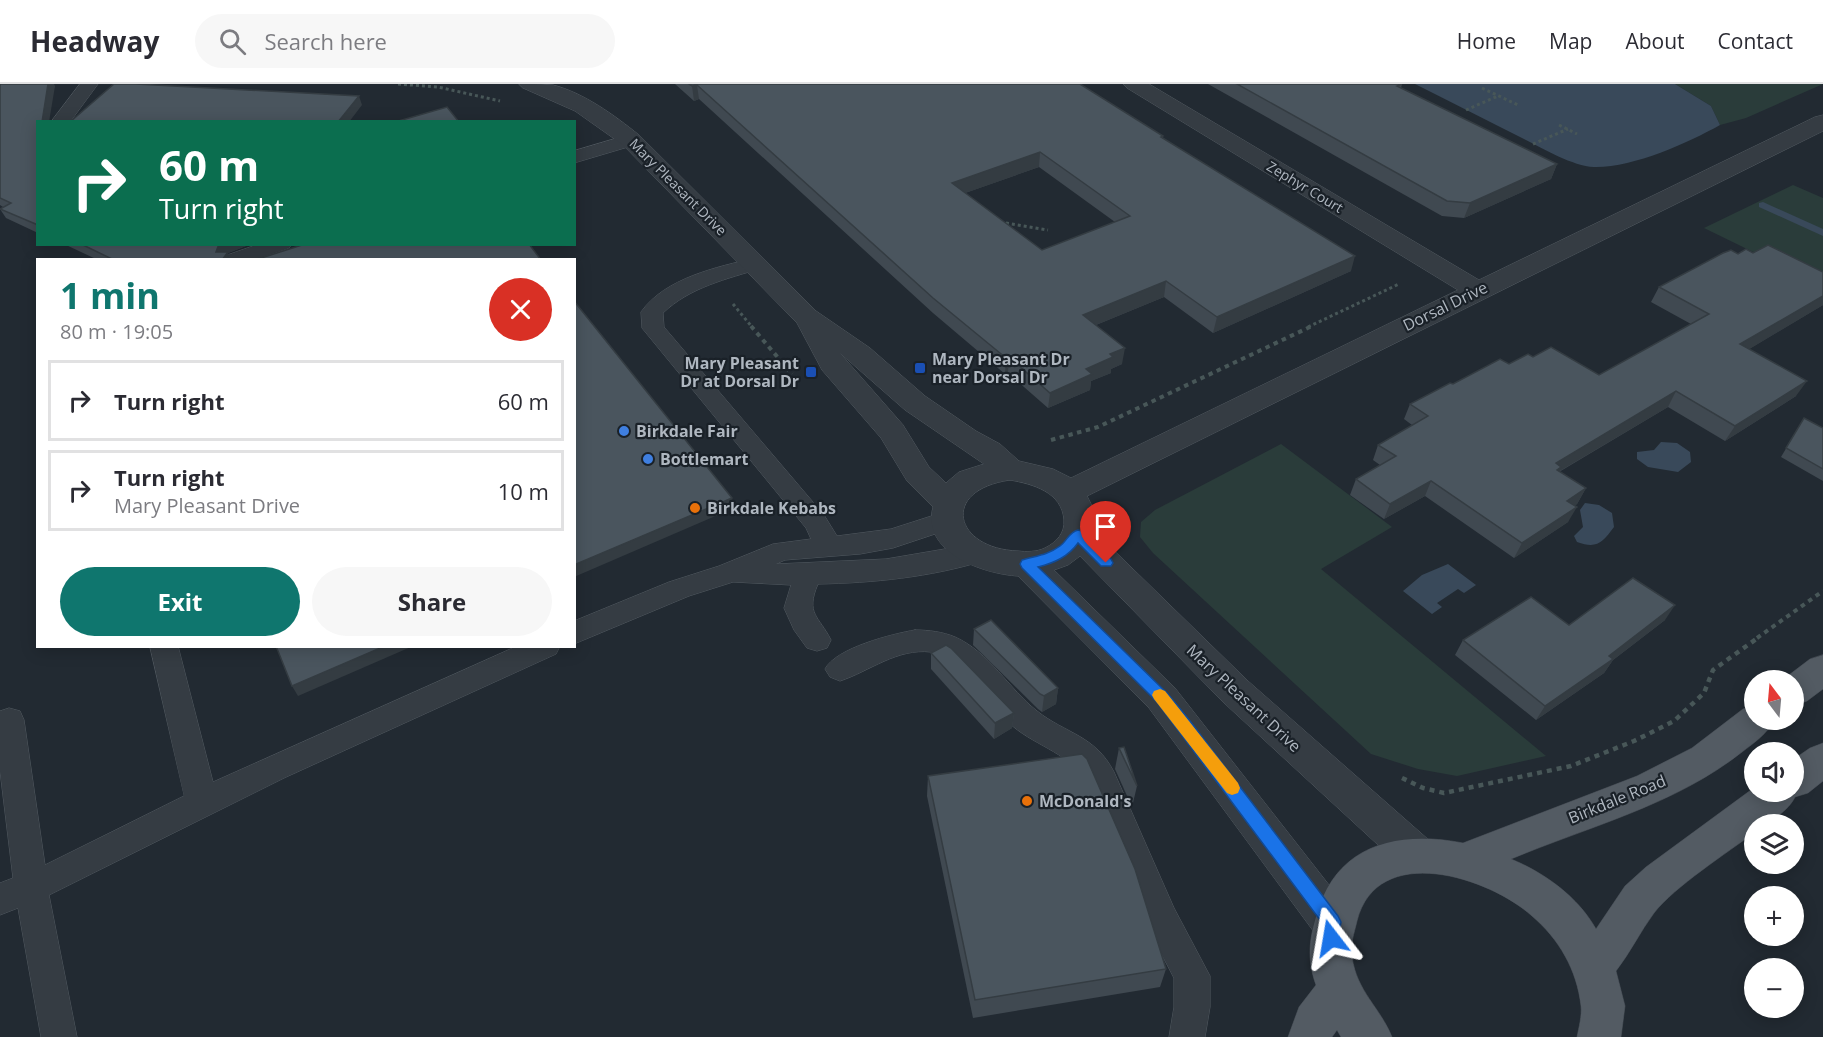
<!DOCTYPE html>
<meta charset="utf-8">
<style>
body{margin:0;font-family:"Open Sans",sans-serif;background:#f7f7f7;color:#2b2b33;height:100vh;display:flex;flex-direction:column;font-size:22px;white-space:nowrap}
*{box-sizing:border-box;margin:0}
p{font-size:20px;color:#7c7c81}
.icon{flex:none;width:33px;height:33px;fill:none;stroke:currentColor;stroke-width:2;stroke-linecap:round;stroke-linejoin:round}
.map{position:relative;flex:1;overflow:hidden}
.sheet{position:absolute;left:36px;top:174px;width:540px;height:390px;display:flex;flex-direction:column;background:#fff;border-radius:0px;box-shadow:0 3px 15px #0003}
.sheet>*{flex:none}
.hud{position:absolute;left:36px;top:36px;width:540px;height:126px;border-radius:0px;box-shadow:0 3px 15px #0003;background:#0b6e4f;color:#fff;overflow:hidden}
.needle{width:39px;rotate:344deg}
.buttons{position:absolute;left:1744px;top:586px;display:grid;gap:12px}
.buttons a{display:grid;place-items:center;width:60px;height:60px;border-radius:50%;background:#fff;box-shadow:0 3px 15px #0003;font-size:30px}
.pin{position:absolute;display:grid;place-items:center;width:51px;height:51px;color:#fff;margin:-62px -26px;border-radius:50% 50% 50% 0;rotate:-45deg;box-shadow:0 0 6px #0007}
.pin .icon{rotate:45deg}
.me{position:absolute;width:66px;margin:-33px;rotate:346deg;stroke-linejoin:round;filter:drop-shadow(0 0 4px #0008)}
.turn{display:flex;align-items:center;gap:21px;height:126px;padding:0 24px;font-size:27px}
.turn .icon{width:78px;height:78px;stroke-width:2.5}
.turn b{display:block;font-size:42px;line-height:51px}
.round{display:grid;place-items:center;flex:none;width:63px;height:63px;border-radius:32px;background:#f7f7f7}
.headline{display:flex;align-items:center;justify-content:space-between;height:102px;padding:0 24px}
h1{font-size:36px;font-weight:700;line-height:45px;color:#0f766e}
.primary-button{display:flex;gap:12px;margin-top:auto;padding:12px 24px}
.primary-button a{flex:1;height:69px;border-radius:36px;background:#0f766e;color:#fff;font-size:24px;font-weight:700;line-height:69px;text-align:center}
.primary-button a+a{background:#f7f7f7;color:#2b2b33}
ul{padding:0;list-style:none}
li{display:flex;align-items:center;gap:18px;height:81px;margin:0 12px 9px;padding:0 12px;border:3px solid #e1e1e2;border-radius:0px}
li div{flex:1}
li b{display:block;font-size:22px}
li em{font-style:normal}
header{display:flex;align-items:center;gap:36px;box-sizing:border-box;height:84px;padding:0 30px;background:#fff;border-bottom:2px solid #e1e1e2}
header strong{font-size:28px}
nav{display:flex;gap:33px;margin-inline-start:auto;font-size:21px}
.search{width:420px;height:54px;background:#f7f7f7;display:flex;align-items:center;gap:15px;box-sizing:border-box;padding:0 21px;border-radius:33px;color:#7c7c81;font-size:22px}
.map>svg:first-child{display:block}
.green{fill:#2a3c3a}
.water{fill:#39495a}
.lines{fill:none;stroke-linecap:round;stroke-linejoin:round}
.stream{fill:#39495a;fill-rule:evenodd}
.lane-casing{stroke:#525a61;stroke-width:1}
.street-casing{stroke:#525a61;stroke-width:1}
.primary-casing{stroke:#3e454d;stroke-width:1}
.path-far2{stroke:#485758;stroke-width:3;stroke-dasharray:3 3;stroke-linecap:butt}
.path-far1{stroke:#485758;stroke-width:4;stroke-dasharray:4.5 4.5;stroke-linecap:butt}
.path{stroke:#485758;stroke-width:4.5;stroke-dasharray:5 5;stroke-linecap:butt}
.lane{fill:#353c43;fill-rule:evenodd}
.street{fill:#353c43;fill-rule:evenodd}
.primary{fill:#535b63;fill-rule:evenodd}
.wall{fill:#404951;fill-rule:evenodd}
.shaded-wall{fill:#343c42}
.building{fill:#4a555e;stroke:#343c42;stroke-width:1.5;fill-rule:evenodd}
.route{fill:#1a73e8;stroke:#114b97;stroke-width:1.5}
.slow{fill:#f59e0b}
.transit-dot{fill:#1a4fb4;stroke:#1a2128;stroke-width:2}
.shop-dot{fill:#3f7fe0;stroke:#1a2128;stroke-width:2}
.food-dot{fill:#e8710a;stroke:#1a2128;stroke-width:2}
.labels{text-anchor:middle;stroke-width:4.5;stroke-linejoin:round;paint-order:stroke}
.far-street-label{font-size:14px;fill:#afb7c0;stroke:#1a2128}
.street-label{font-size:16px;fill:#afb7c0;stroke:#1a2128}
.poi-label{font-size:16px;font-weight:bold;fill:#afb7c0;stroke:#1a2128;text-anchor:start}
</style>
<header>
<strong>Headway</strong>
<div class="search"><svg class="icon" aria-label="search" viewBox="0 0 24 24"><circle cx="10" cy="10" r="6"/><path d="M15 15l6 6"/></svg>Search here</div>
<nav><a>Home</a><a>Map</a><a>About</a><a>Contact</a></nav>
</header>
<div class="map">
<svg width="1823" height="953" viewBox="0 0 1823 953">
<rect width="100%" height="100%" fill="#222a32"/>
<g class="green">
<polygon points="1675,0 1823,0 1746,34 1720,41 1711,22"/>
<polygon points="1793,101 1823,114 1823,202 1704,144"/>
<polygon points="1281,360 1392,443 1321,485 1546,672 1457,692 1418,685 1371,670 1153,469 1140,453 1141,438 1155,426"/>
</g>
<g class="water">
<path d="M1415,0H1675L1711,22L1720,41C1688,59 1632,84 1594,83C1572,82 1542,64 1522,54C1486,36 1451,18 1415,0Z"/>
<polygon points="1661,358 1677,359 1690,368 1691,378 1678,388 1648,383 1637,375 1637,368 1654,366"/>
<path d="M1585,419L1599,421L1612,429L1614,443C1602,459 1597,465 1577,458L1574,452L1583,443L1580,426Z"/>
<polygon points="1448,480 1476,501 1464,509 1458,505 1437,519 1442,523 1432,530 1403,507 1422,491"/>
</g>
<g class="lines">
<polygon class="stream" points="1763,118 1823,145 1823,152 1759,123 1759,119"/>
<defs>
<g id="lane">
<polygon points="80,0 98,0 70,38 51,38"/>
<polygon points="631,50 638,52 640,56 638,60 574,79 574,67"/>
<polygon points="259,160 292,160 289,164 255,176 222,176 225,172"/>
<path d="M755,174L762,176L765,180L762,184C727,195 690,203 663,229L664,243L824,431L837,452L891,445L947,427L956,429L960,436L956,443L893,464L860,470L785,476L776,480L886,475L974,460L983,463L987,470L983,477C931,493 873,499 818,500C805,530 819,532 831,556L827,564L817,567L807,564L794,546L784,524L791,501L733,498L689,512L574,560V537L669,498L719,482L773,460L811,455L806,444L642,244L641,228C665,194 717,183 755,174Z"/>
<path d="M915,546C929,546 943,548 955,553C989,568 1009,605 1037,627C1066,650 1095,651 1114,688L1174,824L1210,892V923L1205,953H1169L1174,923V894L1149,846L1085,695C1066,667 1032,661 1008,638C990,620 957,572 931,568C897,564 870,587 840,597L830,593L825,585C836,564 892,550 915,546Z"/>
<polygon points="150,562 178,562 213,698 517,562 560,562 556,570 284,694 49,811 77,953 41,953 18,824 0,831 0,799 13,794 0,687 0,627 9,624 20,627 24,636 45,781 184,712"/>
</g>
<path id="street" d="M519,0C530,0 543,0 553,1C584,9 614,31 639,51L816,227L870,264L925,312L976,347L1000,360L1019,377L1053,385L1071,394L1458,206L1127,4L1123,0H1149L1479,196L1815,33L1823,31V47L1087,412L1095,428V448L1248,597L1430,757L1436,770L1430,783L1416,788L1402,783L1223,618L1080,472L1068,481L1054,486L1175,604L1347,824L1353,838L1347,852L1332,858L1317,852L1149,624L1018,492C984,490 921,469 933,423L907,397L881,354L822,286L797,239L623,61L575,27L523,4ZM840,269L905,326L984,380L959,388L946,399L929,383L903,341ZM1010,396C1033,400 1062,408 1064,436C1065,449 1057,458 1045,464C1037,468 1026,468 1018,467C954,465 939,406 1010,396Z"/>
<g id="primary">
<polygon points="1823,571 1823,605 1807,617 1794,622 1794,597 1781,597 1810,575"/>
<path d="M1755,621V636H1774C1767,650 1755,658 1742,668C1675,721 1590,742 1511,775C1545,789 1578,813 1596,845L1625,802L1646,783L1755,703V708H1794V675L1810,664L1823,659V697L1808,709L1795,713C1789,726 1769,741 1755,741V748C1727,769 1674,803 1654,829C1640,848 1630,869 1616,887L1625,922L1621,953H1577C1579,943 1582,932 1581,922C1577,886 1559,855 1532,832C1489,793 1377,757 1357,837C1354,850 1350,860 1352,873C1357,908 1380,923 1392,953H1341L1337,946L1332,953H1288L1299,923L1316,901C1307,876 1309,857 1316,833C1335,761 1396,746 1463,759L1637,692L1692,664L1743,625Z"/>
</g>
</defs>
<use href="#lane" class="lane-casing"/>
<use href="#street" class="street-casing"/>
<use href="#primary" class="primary-casing"/>
<g class="path-far2">
<polyline points="398,0 438,3 500,17"/>
<polyline points="1482,4 1518,21"/>
<polyline points="1466,26 1498,12"/>
<polyline points="1559,41 1577,50"/>
<polyline points="1533,60 1568,45"/>
<polyline points="1000,138 1048,146"/>
<polyline points="733,220 752,243"/>
<polyline points="1308,243 1399,200"/>
</g>
<g class="path-far1">
<polyline points="751,242 792,290"/>
<polyline points="1051,356 1098,343 1312,242"/>
<polyline points="1757,554 1823,507"/>
</g>
<polyline class="path" points="1402,694 1423,704 1444,709 1571,682 1634,657 1674,637 1704,609 1713,586 1759,553"/>
<use href="#lane" class="lane"/>
<use href="#street" class="street"/>
<use href="#primary" class="primary"/>
</g>
<g class="wall">
<polygon points="0,0 55,2 38,38 38,149 6,134 0,125 3,123 0,121"/>
<path d="M675,0H1080L1163,52V54L1351,187L1213,249L1164,213L1096,241L1122,280L1111,285V289L1091,297L1090,306L1048,324L1008,289L1005,290L933,229L699,15L694,17ZM1039,83L1115,138L1042,166L965,109Z"/>
<polygon points="1208,0 1402,0 1401,4 1557,80 1551,95 1464,134 1442,132"/>
<polygon points="64,160 247,160 246,162 228,169 231,176 98,176"/>
<polygon points="1659,203 1823,221 1749,265 1796,312 1725,357 1668,323 1559,388 1586,404 1577,420 1574,422 1568,438 1514,474 1425,412 1384,435 1350,411 1356,395 1380,381 1373,376 1378,361 1412,341 1404,335 1410,320 1453,300 1509,280 1533,273 1599,291 1691,240 1651,218"/>
<polygon points="1804,334 1823,344 1823,397 1781,373"/>
<polygon points="1665,536 1613,576 1604,589 1536,636 1455,571 1463,556 1569,541"/>
<polygon points="974,545 1058,604 1056,620 1042,628 1038,625 973,561"/>
<polygon points="931,569 1014,629 1012,644 994,655 931,585"/>
<polygon points="1119,664 1137,702 1132,723 1115,685"/>
<polygon points="928,692 1166,885 1160,903 973,934 927,712"/>
</g>
<g class="shaded-wall">
<polygon points="48,0 54,0 55,2 49,38 42,38"/>
<polygon points="697,1 699,15 694,17 692,2"/>
<polygon points="359,12 362,21 349,38 338,38"/>
<polygon points="1040,68 1039,83 951,114 952,99"/>
<polygon points="1557,80 1551,95 1464,134 1470,119"/>
<polygon points="247,160 246,162 228,169 231,176 222,176 216,168 219,161"/>
<polygon points="1355,172 1351,187 1213,249 1217,233"/>
<polygon points="1166,197 1164,213 1081,247 1083,231"/>
<polygon points="1823,212 1823,221 1731,276 1740,260"/>
<polygon points="1125,264 1122,280 1111,285 1111,289 1091,297 1090,306 1048,324 1050,309 1110,270"/>
<polygon points="1009,273 1008,289 1005,290 1006,274"/>
<polygon points="1807,297 1796,312 1725,357 1735,342"/>
<polygon points="1676,307 1668,323 1558,388 1553,398 1556,379"/>
<polygon points="1431,397 1425,412 1384,435 1390,420"/>
<polygon points="1586,404 1577,420 1559,432 1567,417"/>
<polygon points="732,414 734,424 574,493 574,481"/>
<polygon points="1577,423 1568,438 1514,474 1522,459"/>
<polygon points="1675,521 1665,536 1613,576 1604,589 1536,636 1545,622"/>
<polygon points="385,562 413,562 298,612 292,602"/>
<polygon points="1058,604 1056,620 1042,628 1044,612"/>
<polygon points="1014,629 1012,644 994,655 995,639"/>
</g>
<g class="building">
<polygon points="0,0 48,0 42,38 38,38 38,141 0,125 11,119 0,114"/>
<polygon points="114,0 136,0 359,12 338,38 70,38"/>
<path d="M689,0H1080L1163,52L1161,53L1355,172L1217,233L1166,197L1083,231L1125,264L1110,270L1113,273L1086,285L1092,290L1050,309L1009,273L1006,274L933,214L697,1L692,2ZM1040,68L1130,132L1042,166L952,99Z"/>
<polygon points="1237,0 1402,0 1397,2 1557,80 1470,119 1447,117"/>
<polygon points="447,23 459,38 395,38"/>
<polygon points="81,160 219,160 216,168 228,168 222,176 114,176"/>
<polygon points="305,160 529,160 541,176 255,176"/>
<polygon points="1768,161 1823,188 1823,212 1740,260 1807,297 1735,342 1676,307 1556,379 1561,383 1557,386 1586,404 1567,417 1577,423 1522,459 1431,397 1390,420 1356,395 1396,372 1378,361 1428,332 1410,320 1450,299 1453,300 1500,275 1509,280 1528,270 1533,273 1551,263 1599,291 1709,230 1659,203 1723,169 1731,166 1738,170 1746,165 1753,169"/>
<polygon points="574,217 732,414 574,481"/>
<polygon points="1804,334 1823,344 1823,385 1786,364"/>
<polygon points="1633,494 1675,521 1609,572 1613,575 1545,622 1463,556 1531,513 1569,541"/>
<polygon points="991,536 1058,604 1044,612 1040,610 974,545"/>
<polygon points="946,561 951,564 1014,629 995,639 931,569"/>
<polygon points="276,562 385,562 292,602"/>
<polygon points="1124,663 1137,702 1119,664"/>
<polygon points="1082,670 1087,675 1135,785 1166,885 975,916 928,692"/>
</g>
<path class="route" d="M1078,446L1082,447L1111,475L1113,479L1111,482H1101L1078,459C1068,473 1054,479 1038,483L1168,610L1190,637L1338,832L1341,838L1337,860L1331,862L1325,860L1322,854L1323,840L1157,618L1022,484L1020,480L1022,476C1035,472 1048,471 1060,462C1067,457 1069,448 1078,446Z"/>
<polygon class="slow" points="1160,605 1165,607 1238,699 1240,704 1238,709 1232,711 1227,709 1154,615 1152,611 1154,607"/>
<g class="transit-dot">
<rect x="914" y="278" width="12" height="12" rx="3"/>
<rect x="805" y="282" width="12" height="12" rx="3"/>
</g>
<g class="shop-dot">
<circle cx="624" cy="347" r="6"/>
<circle cx="648" cy="375" r="6"/>
</g>
<g class="food-dot">
<circle cx="695" cy="424" r="6"/>
<circle cx="1027" cy="717" r="6"/>
</g>
<g class="labels">
<g class="far-street-label">
<text transform="translate(678 103) rotate(45)" y="5">Mary Pleasant Drive</text>
<text transform="translate(1305 103) rotate(31)" y="5">Zephyr Court</text>
</g>
<g class="street-label">
<text transform="translate(1445 222) rotate(-26)" y="6">Dorsal Drive</text>
<text transform="translate(1244 614) rotate(43)" y="6">Mary Pleasant Drive</text>
<text transform="translate(1617 715) rotate(-22)" y="6">Birkdale Road</text>
</g>
<g class="poi-label">
<text x="932" y="281">Mary Pleasant Dr<tspan x="932" dy="18">near Dorsal Dr</tspan></text>
<text x="799" y="285" text-anchor="end">Mary Pleasant<tspan x="799" dy="18">Dr at Dorsal Dr</tspan></text>
<text x="636" y="353">Birkdale Fair</text>
<text x="660" y="381">Bottlemart</text>
<text x="707" y="430">Birkdale Kebabs</text>
<text x="1039" y="723">McDonald's</text>
</g>
</g>
</svg>
<div class="buttons">
<a><svg class="needle" viewBox="-14 -14 28 28"><path d="M0-13l5 13h-10z" fill="#e53935"/><path d="M0 13l5-13h-10z" fill="#7c7c81"/></svg></a>
<a><svg class="icon" aria-label="sound" viewBox="0 0 24 24"><path d="M4 9h4l5-4v14l-5-4H4zM17 9q2 3 0 6"/></svg></a>
<a><svg class="icon" aria-label="layers" viewBox="0 0 24 24"><path d="M12 4l9 5-9 5-9-5zM3 14l9 5 9-5"/></svg></a>
<a>+</a>
<a>−</a>
</div>
<div class="pin" style="left:1106px;top:479px;background:#d93025"><svg class="icon" aria-label="arrive" viewBox="0 0 24 24"><path d="M6 21V4h12l-3 4 3 4H6"/></svg></div>
<svg class="me" style="left:1331px;top:854px" viewBox="-20 -20 40 40"><path d="M0-17L14 15 0 8-14 15z" fill="#1a73e8" stroke="#fff" stroke-width="4"/></svg>
<div class="hud">
<div class="turn"><svg class="icon" aria-label="right" viewBox="0 0 24 24"><path d="M7 20v-9h11M14 6l5 5-5 5"/></svg><div><b>60 m</b>Turn right</div></div>
</div>
<section class="sheet">
<div class="headline"><div><h1>1 min</h1><p>80 m · 19:05</p></div><a class="round" style="background:#d93025;color:#fff"><svg class="icon" aria-label="close" viewBox="0 0 24 24"><path d="M6 6l12 12M18 6L6 18"/></svg></a></div>
<ul>
<li><svg class="icon" aria-label="right" viewBox="0 0 24 24"><path d="M7 20v-9h11M14 6l5 5-5 5"/></svg><div><b>Turn right</b></div><em>60 m</em></li>
<li><svg class="icon" aria-label="right" viewBox="0 0 24 24"><path d="M7 20v-9h11M14 6l5 5-5 5"/></svg><div><b>Turn right</b><p>Mary Pleasant Drive</p></div><em>10 m</em></li>
</ul>
<div class="primary-button"><a>Exit</a><a>Share</a></div>
</section>
</div>
